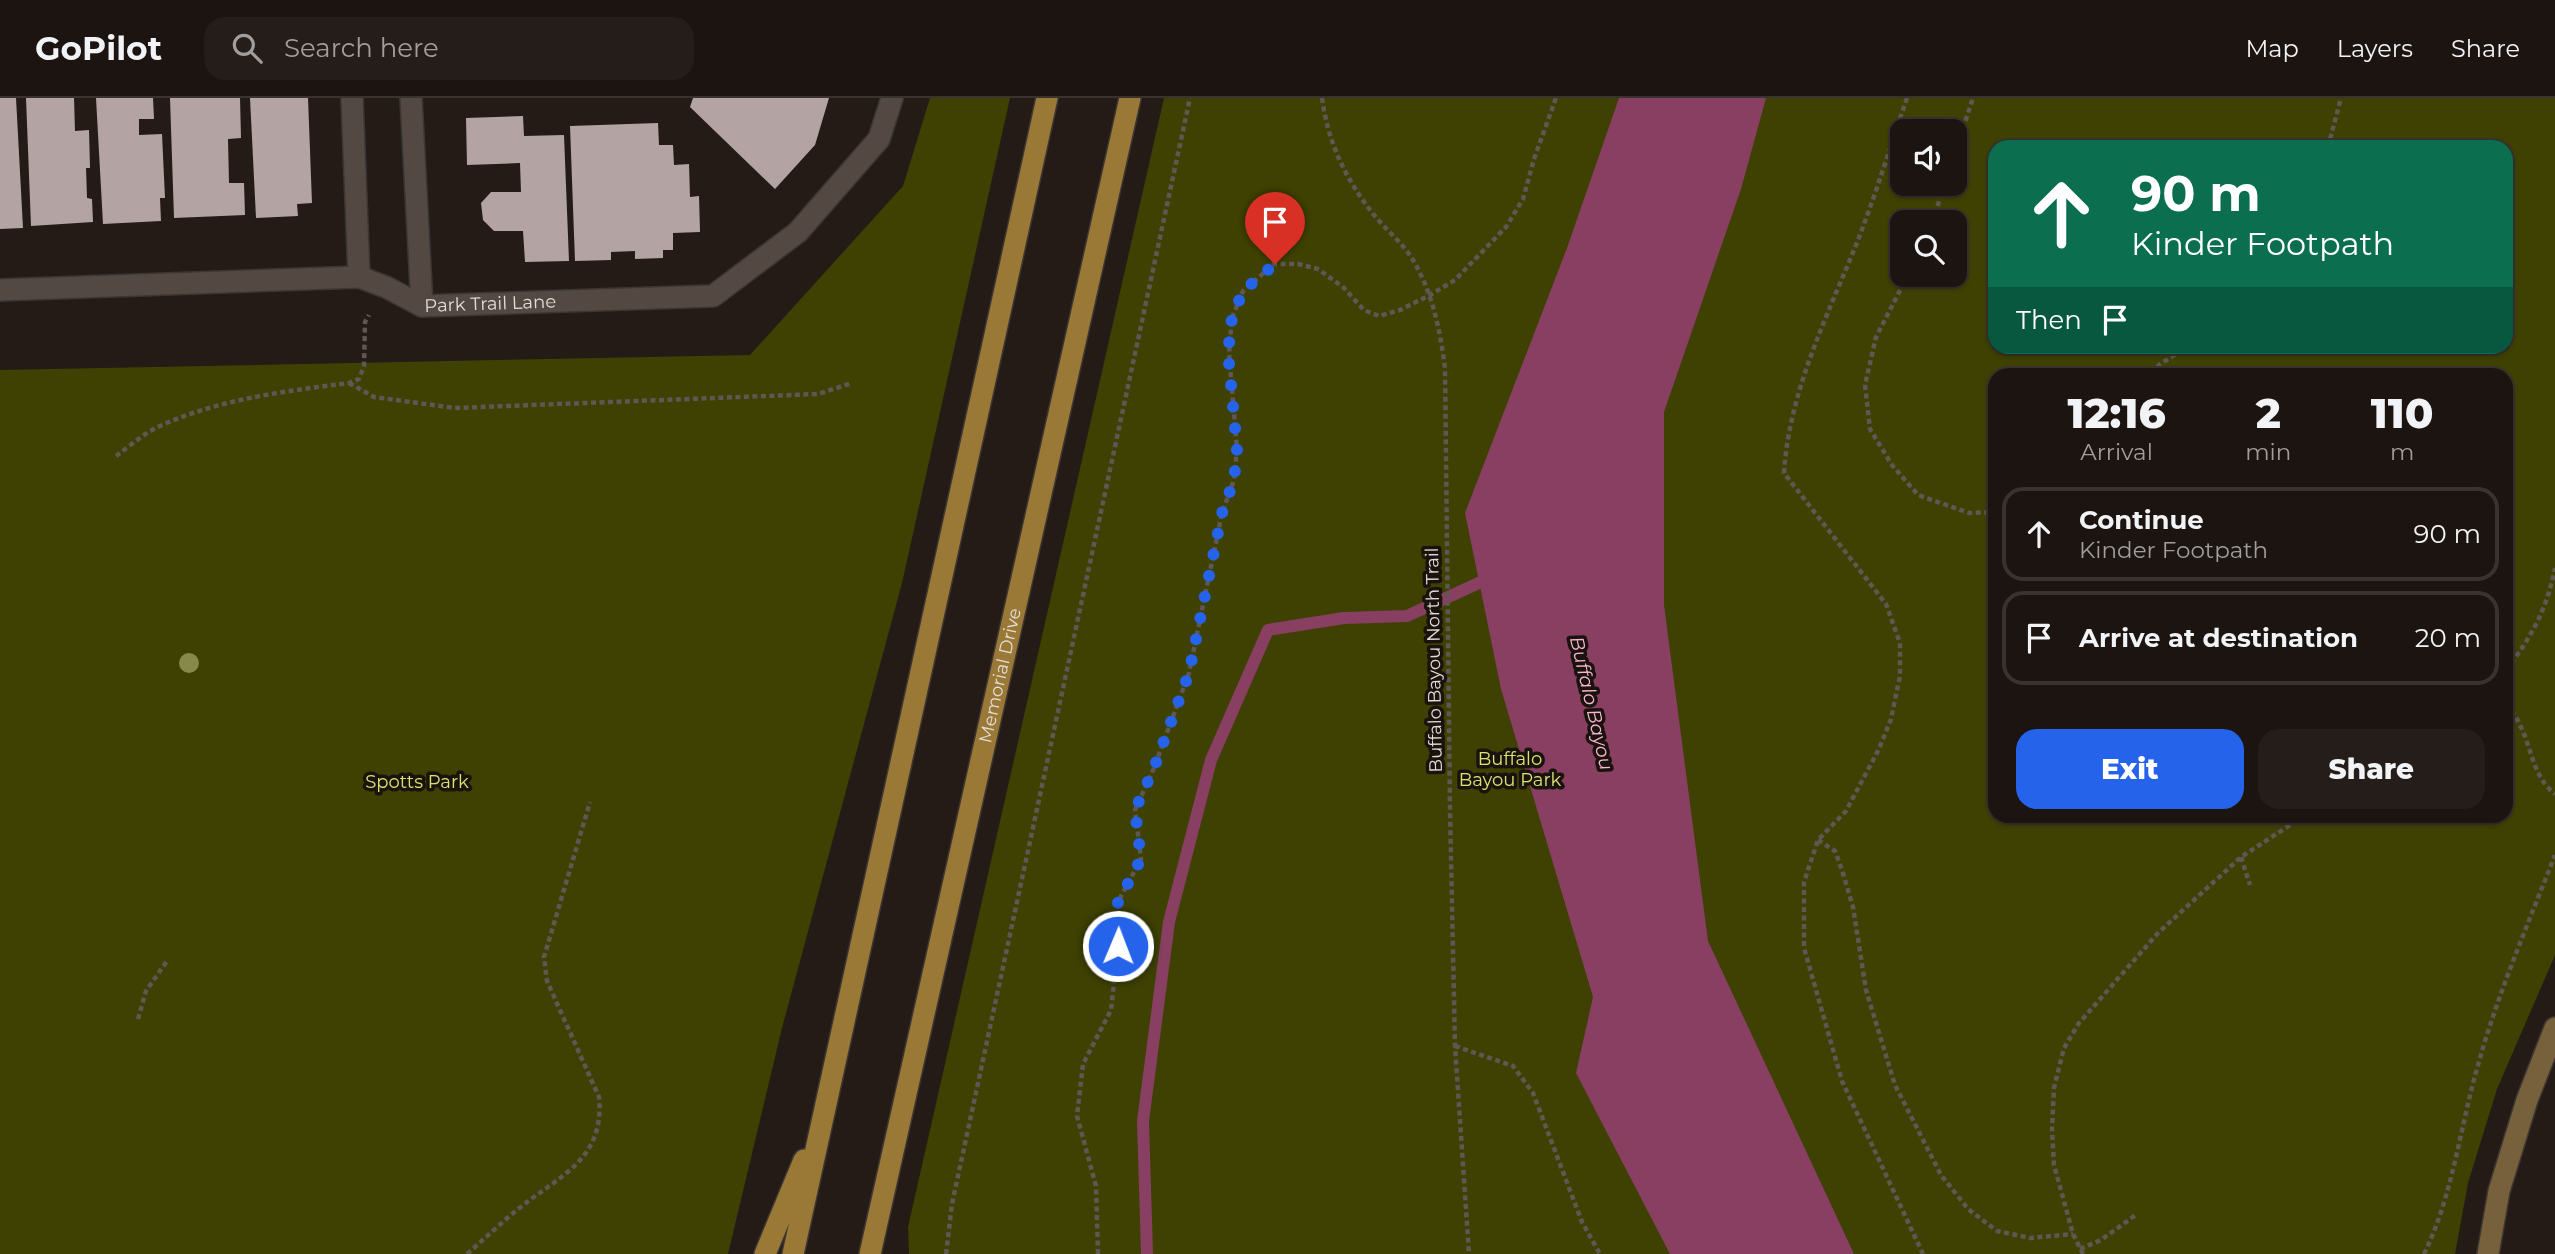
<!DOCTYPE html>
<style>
body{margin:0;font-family:Montserrat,sans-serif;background:#241d19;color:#f1f3f6;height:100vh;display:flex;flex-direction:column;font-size:26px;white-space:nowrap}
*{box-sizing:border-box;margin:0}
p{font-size:23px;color:#a09e9f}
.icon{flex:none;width:38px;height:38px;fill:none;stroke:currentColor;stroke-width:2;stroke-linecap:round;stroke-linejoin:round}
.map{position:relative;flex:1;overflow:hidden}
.panel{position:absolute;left:1988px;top:270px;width:525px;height:455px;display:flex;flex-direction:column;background:#1b1410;border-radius:21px;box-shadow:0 2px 5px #0004,0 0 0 2px #393330}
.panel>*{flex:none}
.top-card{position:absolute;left:1988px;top:42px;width:525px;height:214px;border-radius:21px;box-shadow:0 2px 5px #0004,0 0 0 2px #393330;background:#0b6e4f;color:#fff;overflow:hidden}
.fabs{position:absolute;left:1890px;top:21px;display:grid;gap:14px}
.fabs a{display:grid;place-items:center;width:77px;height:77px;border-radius:14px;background:#1b1410;box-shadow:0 2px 5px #0004,0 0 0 2px #393330;font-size:35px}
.pin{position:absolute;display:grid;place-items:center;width:60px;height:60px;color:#fff;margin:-72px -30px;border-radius:50% 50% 50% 0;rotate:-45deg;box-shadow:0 0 7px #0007}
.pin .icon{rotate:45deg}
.me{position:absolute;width:77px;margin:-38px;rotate:1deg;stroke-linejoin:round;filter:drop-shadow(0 0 5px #0008)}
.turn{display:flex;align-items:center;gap:24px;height:147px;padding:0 28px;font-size:32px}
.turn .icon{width:91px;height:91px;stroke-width:2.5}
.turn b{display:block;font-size:49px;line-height:60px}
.then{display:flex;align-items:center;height:66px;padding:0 28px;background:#0003;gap:14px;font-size:26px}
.eta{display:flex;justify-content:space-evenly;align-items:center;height:119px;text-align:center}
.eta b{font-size:42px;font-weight:800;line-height:49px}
.action{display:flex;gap:14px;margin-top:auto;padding:14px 28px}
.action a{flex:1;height:80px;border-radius:21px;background:#2563eb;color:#fff;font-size:28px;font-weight:800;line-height:80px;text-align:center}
.action a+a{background:#241d19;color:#f1f3f6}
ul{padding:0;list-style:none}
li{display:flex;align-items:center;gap:21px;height:94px;margin:0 14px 10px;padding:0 14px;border:4px solid #393330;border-radius:21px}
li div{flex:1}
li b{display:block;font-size:26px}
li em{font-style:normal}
header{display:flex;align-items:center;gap:42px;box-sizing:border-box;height:98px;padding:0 35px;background:#1b1410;border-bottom:2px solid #393330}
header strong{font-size:33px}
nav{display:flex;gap:38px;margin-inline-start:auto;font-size:24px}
.search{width:490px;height:63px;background:#241d19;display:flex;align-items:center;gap:18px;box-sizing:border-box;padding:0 24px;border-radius:21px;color:#a09e9f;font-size:26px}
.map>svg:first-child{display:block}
.green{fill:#3e4101;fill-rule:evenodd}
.water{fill:#883f62}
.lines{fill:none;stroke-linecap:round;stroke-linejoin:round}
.stream{stroke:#883f62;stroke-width:12}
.building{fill:#b3a4a3}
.street-casing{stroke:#3c3532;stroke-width:24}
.secondary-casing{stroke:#3c3532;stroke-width:24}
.primary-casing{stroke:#3c3532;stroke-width:24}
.path{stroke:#5f5753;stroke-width:4.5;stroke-dasharray:5 3.5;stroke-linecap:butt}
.street{stroke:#534842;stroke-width:21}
.secondary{stroke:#77603c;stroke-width:21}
.primary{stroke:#9a7835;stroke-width:21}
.tree{fill:#888848}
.route{stroke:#2563eb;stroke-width:12;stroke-dasharray:0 21.6}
.labels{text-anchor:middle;stroke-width:7;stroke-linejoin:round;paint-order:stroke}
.street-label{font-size:18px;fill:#e2dcd8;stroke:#1a120d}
.park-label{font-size:18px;fill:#dae270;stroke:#1a120d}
.water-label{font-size:19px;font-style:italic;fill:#f7b6d1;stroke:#1a120d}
</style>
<header>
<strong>GoPilot</strong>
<div class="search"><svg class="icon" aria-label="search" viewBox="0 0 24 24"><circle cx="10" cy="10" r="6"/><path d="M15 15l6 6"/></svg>Search here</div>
<nav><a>Map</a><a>Layers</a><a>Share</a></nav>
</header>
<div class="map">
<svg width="2555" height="1156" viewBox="0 0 2555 1156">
<rect width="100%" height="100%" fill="#241b16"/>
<g class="green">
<polygon points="930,0 1010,0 902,485 782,930 728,1156 0,1156 0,272 750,257 903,88"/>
<path d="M1164,0H2555V857L2497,991L2468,1085L2455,1156H909L908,1129ZM1902,33H1955V86H1902ZM1995,49H2506V248H1995ZM1902,124H1955V177H1902ZM1995,276H2506V718H1995Z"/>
</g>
<polygon class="water" points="1619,0 1766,0 1741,91 1664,314 1664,507 1708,843 1854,1156 1670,1156 1576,975 1593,899 1501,591 1465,415 1567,150"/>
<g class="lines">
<polyline class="stream" points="1147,1156 1143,1023 1169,824 1211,662 1268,532 1344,520 1407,518 1494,478"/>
</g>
<g class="building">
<polygon points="0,0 16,0 23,130 0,131"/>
<polygon points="26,0 74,0 75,33 89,32 90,70 86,70 87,100 92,101 93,124 31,128"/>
<polygon points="96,0 153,0 154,21 139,21 139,37 162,36 165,100 160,100 161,123 103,126"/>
<polygon points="170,0 240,0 241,40 228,41 229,85 244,85 245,117 174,120"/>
<polygon points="250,0 308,0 312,105 297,106 298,118 256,120"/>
<polygon points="693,0 829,0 815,47 775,91 690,9"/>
<polygon points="523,18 524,38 564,37 569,163 525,164 523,133 494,133 483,122 481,105 491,94 521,94 520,65 467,67 466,20"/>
<polygon points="658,25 659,47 673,47 674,67 689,66 690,99 699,98 700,134 673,135 673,152 663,152 663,160 635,161 635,153 611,154 611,162 575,163 570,28"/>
</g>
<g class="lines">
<defs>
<g id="street">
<polyline points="352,0 359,179"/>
<polyline points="411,0 422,208"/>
<path id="s1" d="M0,192L359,179L386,189L422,208L713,198L798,134L879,41L892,0"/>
</g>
<polyline id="secondary" points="2488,1156 2499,1093 2527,1002 2555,930"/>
<g id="primary">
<polyline points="765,1156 804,1062"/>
<polyline points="793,1156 1047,0"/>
<path id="s2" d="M870,1156L1130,0"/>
</g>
</defs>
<use href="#street" class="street-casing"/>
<use href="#secondary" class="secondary-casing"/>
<use href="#primary" class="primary-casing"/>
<g class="path">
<path d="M1322,0C1328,45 1346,82 1374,117C1386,132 1403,145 1413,162C1433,196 1440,232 1445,270L1450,711L1455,948L1469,1156"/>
<path d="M1907,0C1891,47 1876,95 1858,142C1828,217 1789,293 1784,375L1886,506L1900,545V578L1891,621L1879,651L1846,713L1818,742L1804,784V850L1842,983L1923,1156"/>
<polyline points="2328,49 2341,0"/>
<polyline points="1955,55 1973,0"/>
<polyline points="1932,124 1945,86"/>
<polyline points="1908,177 1876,239 1865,287 1870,331 1892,367 1918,397 1969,415 1995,414"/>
<polyline points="2152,276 2159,267 2188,248"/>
<polyline points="349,285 374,299 455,310 818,296 852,285"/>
<path d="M116,358C130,348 144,335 160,328C219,301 286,293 349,285L359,281L364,268L365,224L369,217"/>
<path d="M2506,572C2531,540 2547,511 2555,470"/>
<path d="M2506,606C2510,612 2516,618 2519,625C2532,649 2532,678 2555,696"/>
<polyline points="1818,742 1835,753 1842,772 1853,809 1866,892 1895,987 1941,1077 1968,1111 1997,1133 2030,1140 2073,1136"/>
<polyline points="2241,759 2250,787"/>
<polyline points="138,921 146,893 167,863"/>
<polyline points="1455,948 1513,968 1533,995 1582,1124 1600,1156"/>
<polyline points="2080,1151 2101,1142 2137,1116"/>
<path d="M467,1156C484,1141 500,1126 517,1112C558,1078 605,1063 599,999L547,883L544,859L590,704"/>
<polyline points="946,1156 952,1106 1190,0"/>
<polyline points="1098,1156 1096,1088 1077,1018 1083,966 1111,912 1118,848 1118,804 1141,761 1135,712 1154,670 1189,575 1222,415 1234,382 1237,351 1229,255 1232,220 1243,193 1274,166 1298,166 1318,171 1343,189 1364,212 1379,218 1400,212 1430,197 1455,182 1506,129 1523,101 1534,61 1556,0"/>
<polyline points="2083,1156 2073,1136 2054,1067 2052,1031 2054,990 2064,950 2079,925 2158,835 2241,759 2304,718"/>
<path d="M2424,1156C2453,1097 2460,1029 2478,967C2498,895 2528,826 2555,757"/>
</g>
<use href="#street" class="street"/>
<use href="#secondary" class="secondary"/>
<use href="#primary" class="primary"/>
</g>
<circle class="tree" cx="189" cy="565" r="10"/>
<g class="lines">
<polyline class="route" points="1118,848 1118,804 1141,761 1135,712 1154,670 1189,575 1222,415 1234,382 1237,351 1228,254 1232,220 1243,193 1275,166"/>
</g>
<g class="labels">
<g class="street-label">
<text dy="6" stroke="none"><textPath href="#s1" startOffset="497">Park Trail Lane</textPath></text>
<text transform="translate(1434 562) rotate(-91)" y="6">Buffalo Bayou North Trail</text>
<text dy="6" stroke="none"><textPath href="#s2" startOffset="593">Memorial Drive</textPath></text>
</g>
<g class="park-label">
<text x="1510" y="667">Buffalo<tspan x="1510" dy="21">Bayou Park</tspan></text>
<text x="417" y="690">Spotts Park</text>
</g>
<g class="water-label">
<text transform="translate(1592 605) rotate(77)" y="7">Buffalo Bayou</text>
</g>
</g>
</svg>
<div class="fabs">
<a><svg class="icon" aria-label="sound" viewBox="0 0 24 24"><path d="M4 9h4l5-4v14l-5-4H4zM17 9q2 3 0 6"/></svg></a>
<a><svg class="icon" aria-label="search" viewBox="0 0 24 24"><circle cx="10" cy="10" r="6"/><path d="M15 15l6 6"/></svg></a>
</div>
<div class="pin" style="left:1275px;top:166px;background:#d93025"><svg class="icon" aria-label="arrive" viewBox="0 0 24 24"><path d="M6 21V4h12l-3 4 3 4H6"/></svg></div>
<svg class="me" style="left:1118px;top:848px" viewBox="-20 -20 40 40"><circle r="17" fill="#2563eb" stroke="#fff" stroke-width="3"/><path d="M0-11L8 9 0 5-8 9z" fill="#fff"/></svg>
<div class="top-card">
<div class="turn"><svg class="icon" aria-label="ahead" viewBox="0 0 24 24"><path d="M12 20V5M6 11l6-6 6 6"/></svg><div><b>90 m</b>Kinder Footpath</div></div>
<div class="then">Then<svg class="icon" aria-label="arrive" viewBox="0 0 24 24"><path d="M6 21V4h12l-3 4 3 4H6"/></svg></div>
</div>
<section class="panel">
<div class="eta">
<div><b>12:16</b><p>Arrival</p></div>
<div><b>2</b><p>min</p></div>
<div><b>110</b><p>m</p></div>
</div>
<ul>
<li><svg class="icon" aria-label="ahead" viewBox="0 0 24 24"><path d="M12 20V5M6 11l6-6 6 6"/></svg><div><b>Continue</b><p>Kinder Footpath</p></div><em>90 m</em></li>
<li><svg class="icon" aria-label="arrive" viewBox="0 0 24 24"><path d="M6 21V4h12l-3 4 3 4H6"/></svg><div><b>Arrive at destination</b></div><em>20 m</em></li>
</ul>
<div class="action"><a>Exit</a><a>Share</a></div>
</section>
</div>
